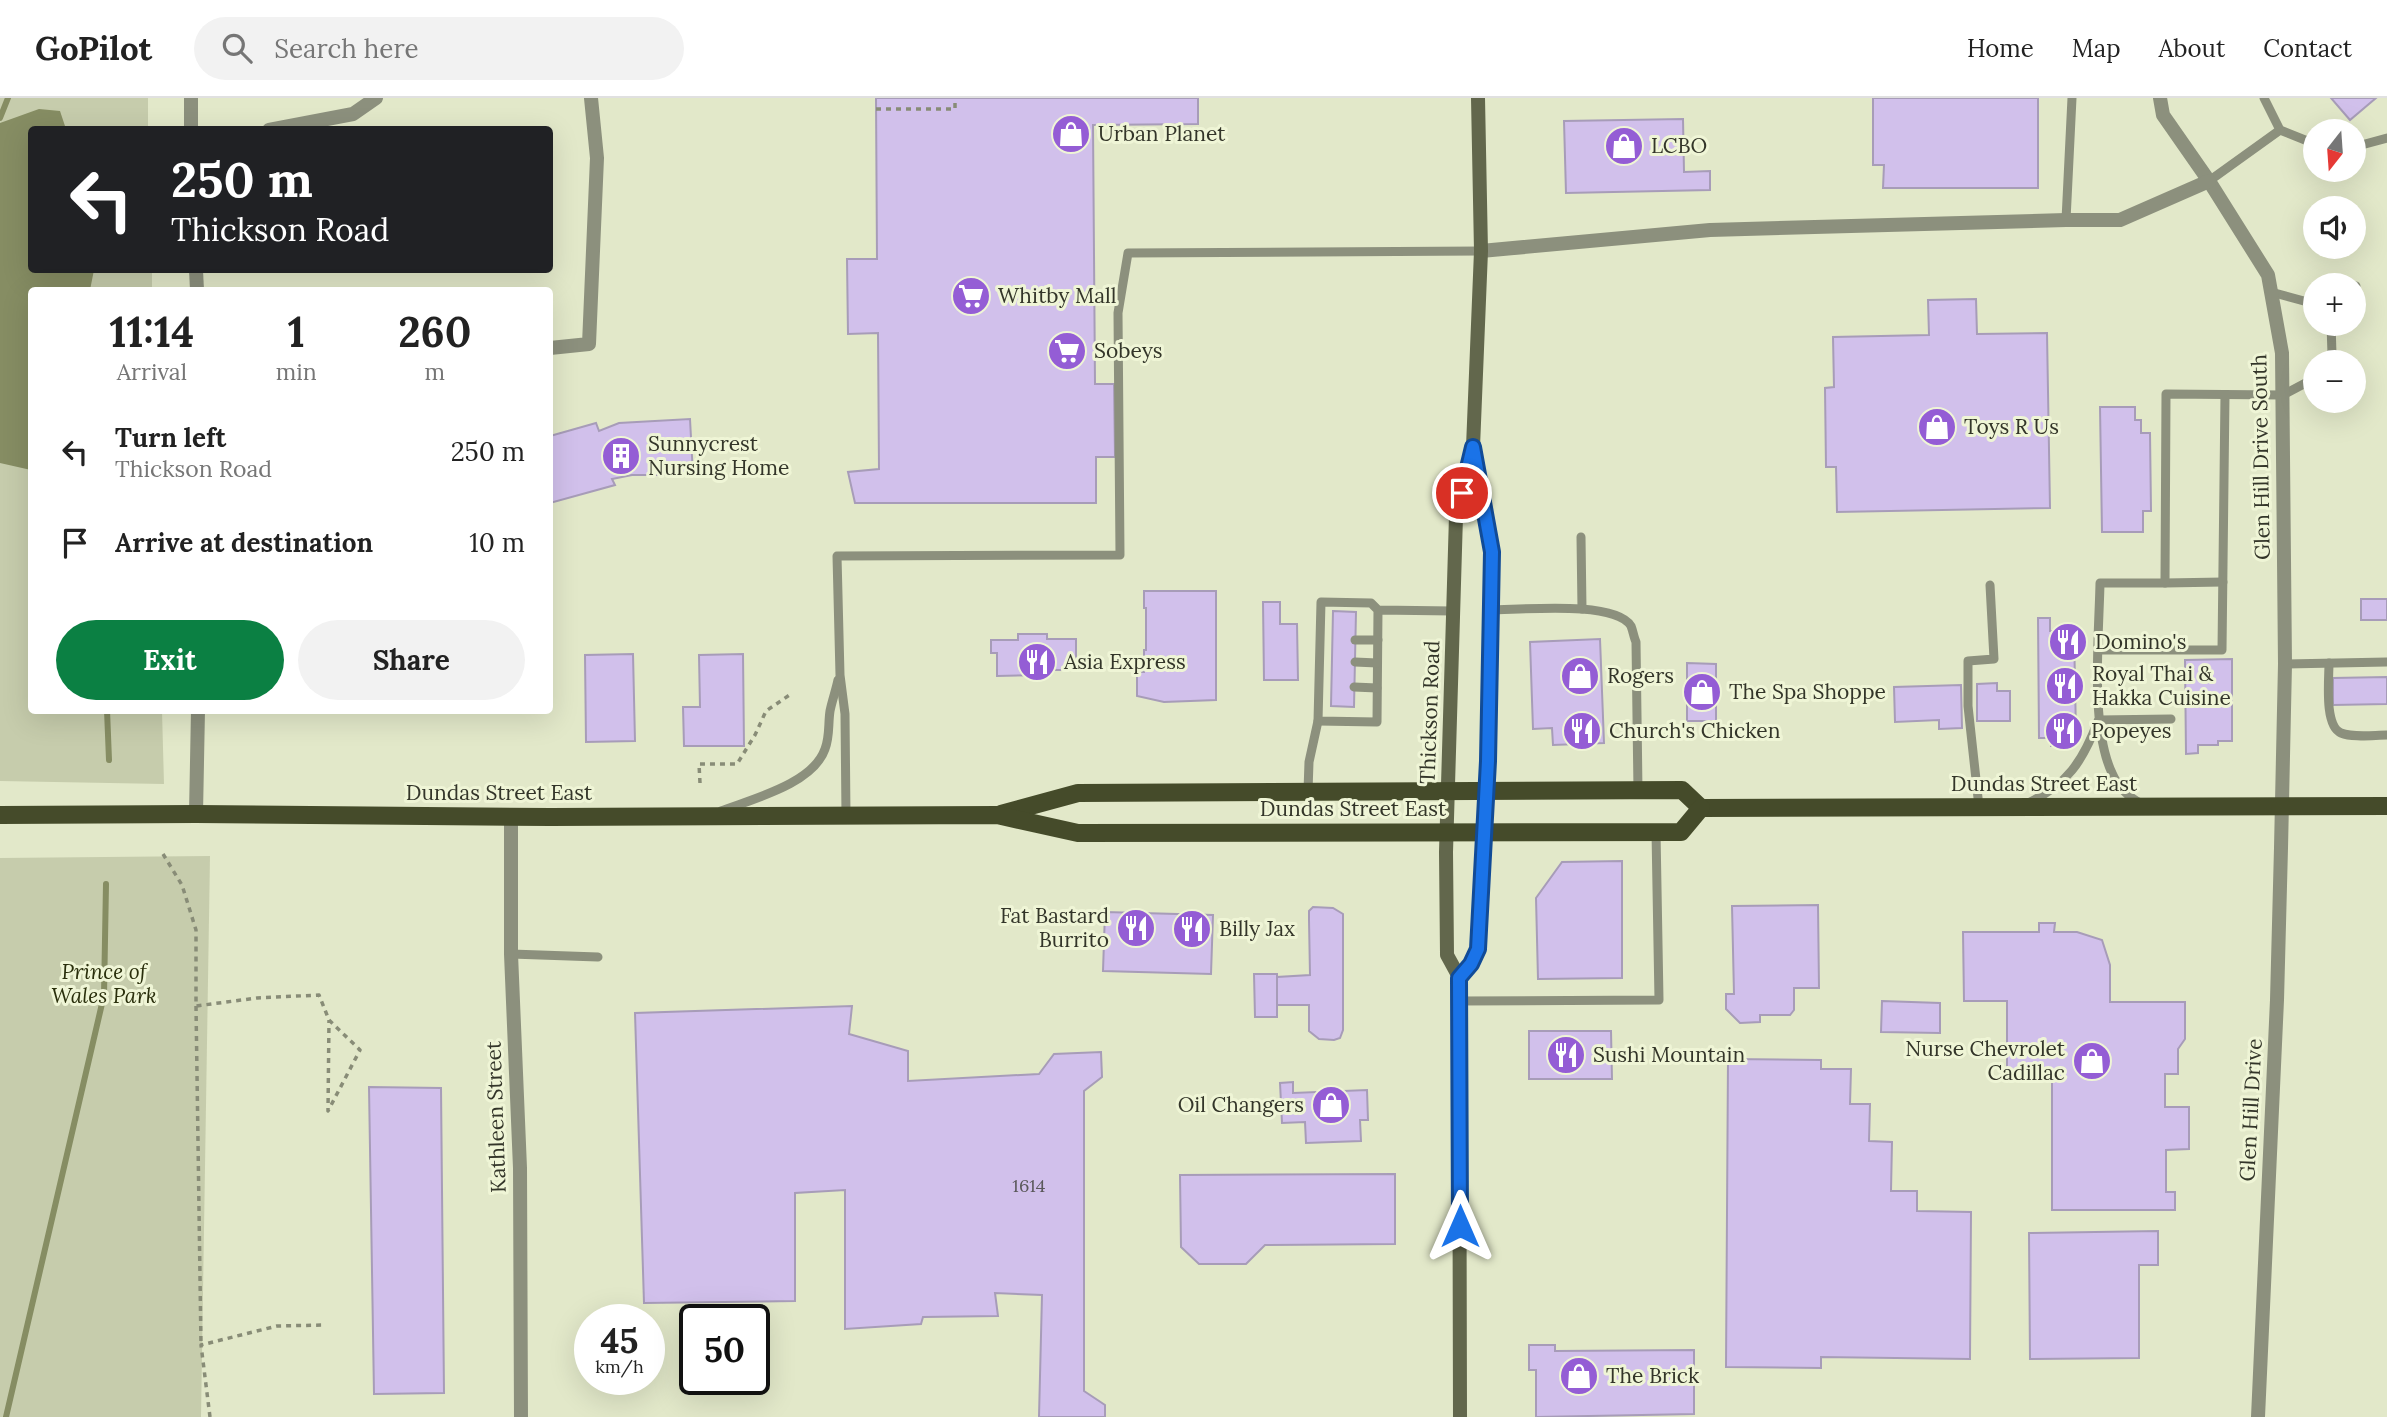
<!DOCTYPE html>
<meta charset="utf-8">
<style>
body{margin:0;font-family:Lora,serif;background:#f2f2f2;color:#222;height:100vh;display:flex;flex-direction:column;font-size:26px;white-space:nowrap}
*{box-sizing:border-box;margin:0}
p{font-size:23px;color:#767676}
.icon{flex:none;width:38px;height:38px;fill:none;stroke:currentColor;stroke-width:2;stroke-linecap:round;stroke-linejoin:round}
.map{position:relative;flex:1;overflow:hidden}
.drawer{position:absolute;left:28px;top:189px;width:525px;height:427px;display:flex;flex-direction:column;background:#fff;border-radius:7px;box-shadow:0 7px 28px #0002}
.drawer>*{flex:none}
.guide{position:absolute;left:28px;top:28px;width:525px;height:147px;border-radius:7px;box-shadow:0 7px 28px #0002;background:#202124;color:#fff;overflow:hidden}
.needle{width:46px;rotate:197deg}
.fabs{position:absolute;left:2303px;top:21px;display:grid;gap:14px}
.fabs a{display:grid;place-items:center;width:63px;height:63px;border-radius:50%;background:#fff;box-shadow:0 7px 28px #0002;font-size:35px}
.speed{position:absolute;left:574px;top:1206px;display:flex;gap:14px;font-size:35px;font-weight:700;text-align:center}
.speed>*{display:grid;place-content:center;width:91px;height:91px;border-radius:50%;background:#fff;box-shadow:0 7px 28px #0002;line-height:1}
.speed small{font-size:18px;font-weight:400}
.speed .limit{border:4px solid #111;border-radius:10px;background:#fff;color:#111}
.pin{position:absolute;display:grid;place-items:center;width:60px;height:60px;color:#fff;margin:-30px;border:4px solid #fff;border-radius:50%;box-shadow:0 2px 7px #0007}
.me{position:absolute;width:77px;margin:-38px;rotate:0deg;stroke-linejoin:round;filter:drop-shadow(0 0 5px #0008)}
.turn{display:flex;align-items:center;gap:24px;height:147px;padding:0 28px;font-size:32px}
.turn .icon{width:91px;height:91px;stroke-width:2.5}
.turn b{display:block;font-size:49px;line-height:60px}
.eta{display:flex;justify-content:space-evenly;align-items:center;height:119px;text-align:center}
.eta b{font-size:42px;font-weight:800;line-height:49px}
.button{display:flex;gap:14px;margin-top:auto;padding:14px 28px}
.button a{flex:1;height:80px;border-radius:42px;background:#0b8043;color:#fff;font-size:28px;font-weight:800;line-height:80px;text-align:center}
.button a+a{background:#f2f2f2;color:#222}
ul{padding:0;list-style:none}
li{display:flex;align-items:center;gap:21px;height:91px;padding:0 28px}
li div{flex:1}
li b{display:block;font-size:26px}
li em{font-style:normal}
header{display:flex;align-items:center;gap:42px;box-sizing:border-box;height:98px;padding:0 35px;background:#fff;border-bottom:2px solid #e0e0e0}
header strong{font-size:33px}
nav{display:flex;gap:38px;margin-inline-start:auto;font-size:24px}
.search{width:490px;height:63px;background:#f2f2f2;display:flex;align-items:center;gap:18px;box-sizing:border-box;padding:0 24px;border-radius:38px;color:#767676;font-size:26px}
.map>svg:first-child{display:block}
.green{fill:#c6ccac}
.water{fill:#868d63}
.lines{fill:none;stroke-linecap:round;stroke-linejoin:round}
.stream{stroke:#868d63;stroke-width:6}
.building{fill:#d1c0eb;stroke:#a79cb8;stroke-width:2}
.path{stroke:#888c77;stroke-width:3.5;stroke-dasharray:5 5;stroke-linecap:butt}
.service{stroke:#8c907d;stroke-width:9}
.minor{stroke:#8c907d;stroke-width:14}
.secondary{stroke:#62674c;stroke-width:14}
.primary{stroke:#454b2a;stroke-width:18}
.route-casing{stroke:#114b97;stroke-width:18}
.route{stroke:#1a73e8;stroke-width:12}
.labels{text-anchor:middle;stroke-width:6;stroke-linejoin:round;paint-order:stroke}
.number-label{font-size:18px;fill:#5a585a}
.poi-label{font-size:21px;fill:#333529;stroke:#eff5d6;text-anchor:start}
.street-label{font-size:21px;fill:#333529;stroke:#eff5d6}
.park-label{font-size:21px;font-style:italic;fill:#292e0b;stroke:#eff5d6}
</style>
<header>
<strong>GoPilot</strong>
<div class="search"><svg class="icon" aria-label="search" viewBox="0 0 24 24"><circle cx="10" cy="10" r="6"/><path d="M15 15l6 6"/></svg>Search here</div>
<nav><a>Home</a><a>Map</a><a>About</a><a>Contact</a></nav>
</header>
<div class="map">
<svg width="2387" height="1319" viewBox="0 0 2387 1319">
<rect width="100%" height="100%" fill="#e2e8c9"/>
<g class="green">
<polygon points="0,0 148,0 148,31 32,32 32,172 152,172 152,192 32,192 32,612 162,613 164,686 0,683"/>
<polygon points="210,758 201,1319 0,1319 0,760"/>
</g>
<polygon class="water" points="39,11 60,13 66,31 32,32 32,172 94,172 90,192 32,192 31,372 0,365 0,25"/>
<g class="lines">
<g class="stream">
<polyline points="0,20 8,0"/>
<polyline points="107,612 109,662"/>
<polyline points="6,1319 104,897 106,786"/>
</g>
</g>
<g class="building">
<polygon points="876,0 1198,0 1198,26 1093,27 1095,286 1114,286 1115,359 1096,359 1096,405 855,405 848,374 879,371 878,235 848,236 847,161 877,161"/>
<polygon points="1873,0 2038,0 2038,90 1883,90 1884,67 1873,67"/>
<polygon points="2331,0 2376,0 2350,22"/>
<polygon points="1683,21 1684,74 1710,73 1710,92 1566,95 1564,23"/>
<polygon points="1976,201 1977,236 2047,235 2050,410 1837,414 1836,369 1826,369 1825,290 1834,289 1833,239 1929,237 1928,202"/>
<polygon points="2100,309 2135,309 2135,322 2141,322 2141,335 2150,335 2151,413 2143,413 2143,434 2102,434"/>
<polygon points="690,321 693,377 632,377 612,381 615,387 550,405 550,338 596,325 599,333 619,325"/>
<polygon points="1144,493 1216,493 1216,602 1164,604 1137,598 1137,574 1144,574 1144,552 1146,552 1146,510 1144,510"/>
<rect x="2361" y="501" width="26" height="21"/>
<polygon points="1263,504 1280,504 1280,526 1297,526 1298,582 1264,582"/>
<polygon points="1333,513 1356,514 1354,609 1331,608"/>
<polygon points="2038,520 2050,520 2050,533 2074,533 2076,636 2070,648 2051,648 2051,640 2039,640"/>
<polygon points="1018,536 1047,536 1047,541 1076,541 1076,572 1047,572 1047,577 997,578 997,555 991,555 991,542 1018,542"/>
<polygon points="1600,541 1604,645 1553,647 1552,630 1533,631 1530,544"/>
<polygon points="633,556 635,643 586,644 585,557"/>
<polygon points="743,556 744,648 684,648 683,609 700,609 699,557"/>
<polygon points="2232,561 2232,643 2218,643 2218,647 2198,647 2198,655 2186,656 2185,562"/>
<polygon points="1687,565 1716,566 1716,623 1687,623"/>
<polygon points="2387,579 2387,606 2333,607 2333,580"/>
<polygon points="1997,585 1997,593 2010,593 2010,623 1977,623 1977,586"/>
<polygon points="1961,587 1962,630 1939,631 1939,622 1895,624 1894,589"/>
<polygon points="1622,763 1622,880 1538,881 1536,800 1562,764"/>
<polygon points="1818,807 1819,890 1794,890 1794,912 1790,917 1760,917 1760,924 1740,925 1726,911 1726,896 1734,896 1732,808"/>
<polygon points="1313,809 1333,810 1343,816 1343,932 1340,940 1334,942 1319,941 1309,933 1309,907 1277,907 1277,879 1310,877 1309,822 1309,813"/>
<polygon points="1105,814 1213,817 1211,876 1103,873"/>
<polygon points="2039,825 2055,825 2054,834 2077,834 2102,842 2110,867 2110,904 2185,904 2185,941 2178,951 2178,976 2165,976 2165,1009 2189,1009 2189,1051 2166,1052 2166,1094 2175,1094 2175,1112 2052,1112 2052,979 2007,979 2007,903 1964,903 1963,834 2039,834"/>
<polygon points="1254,876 1277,876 1277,919 1255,919"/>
<polygon points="1882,903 1940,905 1940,935 1881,934"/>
<polygon points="852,908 849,936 908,953 908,983 1039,976 1054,956 1101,954 1102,979 1084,993 1084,1293 1105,1307 1105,1319 1039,1319 1042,1197 995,1195 998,1218 923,1219 921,1226 845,1231 845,1092 795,1095 795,1203 644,1205 635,915"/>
<polygon points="1529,933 1611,933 1612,981 1529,981"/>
<polygon points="1728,961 1821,962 1821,971 1851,971 1850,1006 1870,1006 1869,1043 1892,1044 1891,1093 1917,1093 1917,1113 1971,1114 1970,1261 1821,1259 1821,1270 1726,1269"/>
<polygon points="1293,984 1293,995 1367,992 1368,1022 1360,1022 1361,1043 1306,1045 1305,1024 1282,1025 1280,985"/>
<polygon points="369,989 441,990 444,1295 374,1296"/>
<polygon points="1395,1076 1395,1146 1265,1147 1246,1166 1199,1166 1181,1149 1180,1077"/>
<polygon points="2158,1133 2158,1167 2139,1167 2139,1260 2030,1261 2029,1135"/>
<polygon points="1529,1247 1555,1247 1555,1253 1694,1252 1694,1316 1536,1319 1536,1272 1529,1272"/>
</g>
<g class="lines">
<g class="path">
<polyline points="876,11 955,11 955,0"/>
<polyline points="700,685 699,666 737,666 755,637 766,613 791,596"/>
<polyline points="163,756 182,787 196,832 196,908 257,900 319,897 329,922 360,952 328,1013 329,922"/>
<polyline points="196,908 201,1247"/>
<polyline points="210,1319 201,1247 277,1228 325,1227"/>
</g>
<g class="service">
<polyline points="2264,0 2280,32 2315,46"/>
<polyline points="2354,49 2387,40"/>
<polyline points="2209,83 2280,32"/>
<polyline points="2066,122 2072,0"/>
<polyline points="2354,193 2356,188"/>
<polyline points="2271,194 2315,206"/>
<polyline points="2329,264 2332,256 2331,226"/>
<polyline points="1581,439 1582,511"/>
<polyline points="2165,485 2223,484"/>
<polyline points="1378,512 1371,505 1321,504 1318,623 1377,624 1378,512 1453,513"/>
<path d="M1490,512C1520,512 1615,502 1631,528C1633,533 1634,540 1636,544L1638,693"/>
<polyline points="1355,542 1378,542"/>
<polyline points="2099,552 2222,552 2225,297"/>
<polyline points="1355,564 1377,565"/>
<path d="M2329,565C2329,582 2324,628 2341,635C2353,640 2374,637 2387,637"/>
<polyline points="2285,566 2387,564"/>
<polyline points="1354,589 1377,590"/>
<polyline points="2099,622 2171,621"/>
<polyline points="1308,693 1309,664 1318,623"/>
<path d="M2028,705C2067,687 2083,663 2098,623"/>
<path d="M2142,706C2128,699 2118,689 2112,675C2090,629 2099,537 2100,485H2165L2166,296L2283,297L2315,280"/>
<polyline points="1979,709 1968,608 1968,563 1994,561 1990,487"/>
<path d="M721,713C752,701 813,686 825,651C830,638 828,626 830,613C832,603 836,592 838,582"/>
<polyline points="846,717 845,616 840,577 837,458 1120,457 1118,215 1128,155 1481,153"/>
<polyline points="511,856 598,859"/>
<polyline points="1460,903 1659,902 1656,734"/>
</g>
<g class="minor">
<polyline points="191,0 191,32"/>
<polyline points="2160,0 2163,17 2209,83 2268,177 2282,255 2285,566 2281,750 2277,902 2258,1319"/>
<polyline points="269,32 353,16 376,0"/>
<polyline points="1481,153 1710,132 2066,122 2120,122 2209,83"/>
<polyline points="196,172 197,192"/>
<polyline points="550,250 589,246 597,60 591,0"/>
<polyline points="196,716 198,612"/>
<polyline points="511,718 511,856 520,1070 521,1319"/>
</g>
<g class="secondary">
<polyline points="1459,879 1471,866 1478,851 1488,663 1492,454 1474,357"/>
<polyline points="1460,1319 1459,879 1447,857 1446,754 1456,418 1473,349 1481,153 1478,0"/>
</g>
<g class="primary">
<polyline points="1001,716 1078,695 1682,692 1701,710 2387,708"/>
<polyline points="0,717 196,716 551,719 997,717 1078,735 1681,734 1701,710"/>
</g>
</g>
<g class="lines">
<defs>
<polyline id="route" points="1460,1128 1459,880 1471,866 1478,851 1488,663 1492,454 1473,349 1462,395"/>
</defs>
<use href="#route" class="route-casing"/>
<use href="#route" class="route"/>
</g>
<defs>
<symbol id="shop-disc" viewBox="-11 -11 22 22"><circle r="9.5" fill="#945dd5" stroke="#eff5d6"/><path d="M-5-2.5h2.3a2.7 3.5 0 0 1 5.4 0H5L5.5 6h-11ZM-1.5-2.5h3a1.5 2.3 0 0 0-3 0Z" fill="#fff"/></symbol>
<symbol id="supermarket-disc" viewBox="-11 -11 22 22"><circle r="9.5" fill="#945dd5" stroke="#eff5d6"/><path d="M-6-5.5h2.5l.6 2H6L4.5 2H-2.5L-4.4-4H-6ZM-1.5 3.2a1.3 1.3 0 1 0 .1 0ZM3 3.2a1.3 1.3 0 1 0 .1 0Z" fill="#fff"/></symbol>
<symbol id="building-disc" viewBox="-11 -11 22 22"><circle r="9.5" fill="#945dd5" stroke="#eff5d6"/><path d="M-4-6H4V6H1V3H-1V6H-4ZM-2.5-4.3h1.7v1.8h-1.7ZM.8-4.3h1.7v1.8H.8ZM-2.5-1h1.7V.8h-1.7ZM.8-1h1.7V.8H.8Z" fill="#fff"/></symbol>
<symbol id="restaurant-disc" viewBox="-11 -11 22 22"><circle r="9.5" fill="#945dd5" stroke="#eff5d6"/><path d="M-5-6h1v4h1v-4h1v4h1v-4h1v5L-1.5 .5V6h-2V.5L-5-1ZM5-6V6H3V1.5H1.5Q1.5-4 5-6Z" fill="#fff"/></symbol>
</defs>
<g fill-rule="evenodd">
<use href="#shop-disc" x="1049" y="14" width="44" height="44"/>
<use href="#shop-disc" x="1602" y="26" width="44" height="44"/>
<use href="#supermarket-disc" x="949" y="176" width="44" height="44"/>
<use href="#supermarket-disc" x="1045" y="231" width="44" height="44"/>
<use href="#shop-disc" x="1915" y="307" width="44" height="44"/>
<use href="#building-disc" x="599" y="336" width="44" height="44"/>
<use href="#restaurant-disc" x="2046" y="522" width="44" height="44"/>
<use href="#restaurant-disc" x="1015" y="542" width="44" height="44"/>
<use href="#shop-disc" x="1558" y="556" width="44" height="44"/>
<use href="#restaurant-disc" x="2043" y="566" width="44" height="44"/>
<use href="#shop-disc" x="1680" y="572" width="44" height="44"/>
<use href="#restaurant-disc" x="1560" y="611" width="44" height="44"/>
<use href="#restaurant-disc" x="2042" y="611" width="44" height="44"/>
<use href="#restaurant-disc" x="1114" y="808" width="44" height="44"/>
<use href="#restaurant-disc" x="1170" y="809" width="44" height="44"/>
<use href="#restaurant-disc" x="1544" y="935" width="44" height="44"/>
<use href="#shop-disc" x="2070" y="941" width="44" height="44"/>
<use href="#shop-disc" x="1309" y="985" width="44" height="44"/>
<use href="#shop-disc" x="1557" y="1256" width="44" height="44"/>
</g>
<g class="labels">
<g class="number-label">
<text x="1029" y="1094">1614</text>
</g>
<g class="poi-label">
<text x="1098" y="43">Urban Planet</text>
<text x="1651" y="55">LCBO</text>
<text x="998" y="205">Whitby Mall</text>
<text x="1094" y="260">Sobeys</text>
<text x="1964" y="336">Toys R Us</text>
<text x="648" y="353">Sunnycrest<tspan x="648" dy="24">Nursing Home</tspan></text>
<text x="2095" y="551">Domino's</text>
<text x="1064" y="571">Asia Express</text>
<text x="2092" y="583">Royal Thai &amp;<tspan x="2092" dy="24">Hakka Cuisine</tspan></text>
<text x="1607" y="585">Rogers</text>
<text x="1729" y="601">The Spa Shoppe</text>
<text x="1609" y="640">Church's Chicken</text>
<text x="2091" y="640">Popeyes</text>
<text x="1109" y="825" text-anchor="end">Fat Bastard<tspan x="1109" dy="24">Burrito</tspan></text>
<text x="1219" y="838">Billy Jax</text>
<text x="2065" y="958" text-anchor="end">Nurse Chevrolet<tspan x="2065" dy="24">Cadillac</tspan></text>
<text x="1593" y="964">Sushi Mountain</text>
<text x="1304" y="1014" text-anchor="end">Oil Changers</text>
<text x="1606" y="1285">The Brick</text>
</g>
<g class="street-label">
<text transform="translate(2261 359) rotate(-91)" y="7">Glen Hill Drive South</text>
<text transform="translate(1430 614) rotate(-88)" y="7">Thickson Road</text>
<text x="2044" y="693">Dundas Street East</text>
<text x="499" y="702">Dundas Street East</text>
<text x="1353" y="718">Dundas Street East</text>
<text transform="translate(2251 1012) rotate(-87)" y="7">Glen Hill Drive</text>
<text transform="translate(496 1019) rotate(-92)" y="7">Kathleen Street</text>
</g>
<g class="park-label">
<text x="104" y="881">Prince of<tspan x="104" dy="24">Wales Park</tspan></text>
</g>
</g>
</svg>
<div class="fabs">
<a><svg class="needle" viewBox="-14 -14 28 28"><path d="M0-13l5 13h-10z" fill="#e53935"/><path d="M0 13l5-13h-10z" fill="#767676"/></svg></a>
<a><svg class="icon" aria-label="sound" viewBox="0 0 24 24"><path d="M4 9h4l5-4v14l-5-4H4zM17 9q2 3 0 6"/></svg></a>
<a>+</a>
<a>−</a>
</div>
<div class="speed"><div>45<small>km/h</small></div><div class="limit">50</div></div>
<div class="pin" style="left:1462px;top:395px;background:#d93025"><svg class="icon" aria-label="arrive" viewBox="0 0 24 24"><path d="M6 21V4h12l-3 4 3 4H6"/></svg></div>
<svg class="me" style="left:1460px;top:1128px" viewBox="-20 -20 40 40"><path d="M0-17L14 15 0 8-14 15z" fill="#1a73e8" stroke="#fff" stroke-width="4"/></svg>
<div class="guide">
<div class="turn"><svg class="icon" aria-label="left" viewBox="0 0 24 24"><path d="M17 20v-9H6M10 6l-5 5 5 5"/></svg><div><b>250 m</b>Thickson Road</div></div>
</div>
<section class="drawer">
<div class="eta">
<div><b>11:14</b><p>Arrival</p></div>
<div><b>1</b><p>min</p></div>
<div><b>260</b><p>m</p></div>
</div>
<ul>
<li><svg class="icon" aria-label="left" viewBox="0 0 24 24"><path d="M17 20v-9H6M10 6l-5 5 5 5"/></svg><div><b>Turn left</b><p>Thickson Road</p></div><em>250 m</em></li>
<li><svg class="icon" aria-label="arrive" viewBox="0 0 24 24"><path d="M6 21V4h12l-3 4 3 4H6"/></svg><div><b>Arrive at destination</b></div><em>10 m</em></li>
</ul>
<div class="button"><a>Exit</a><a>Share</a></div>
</section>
</div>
